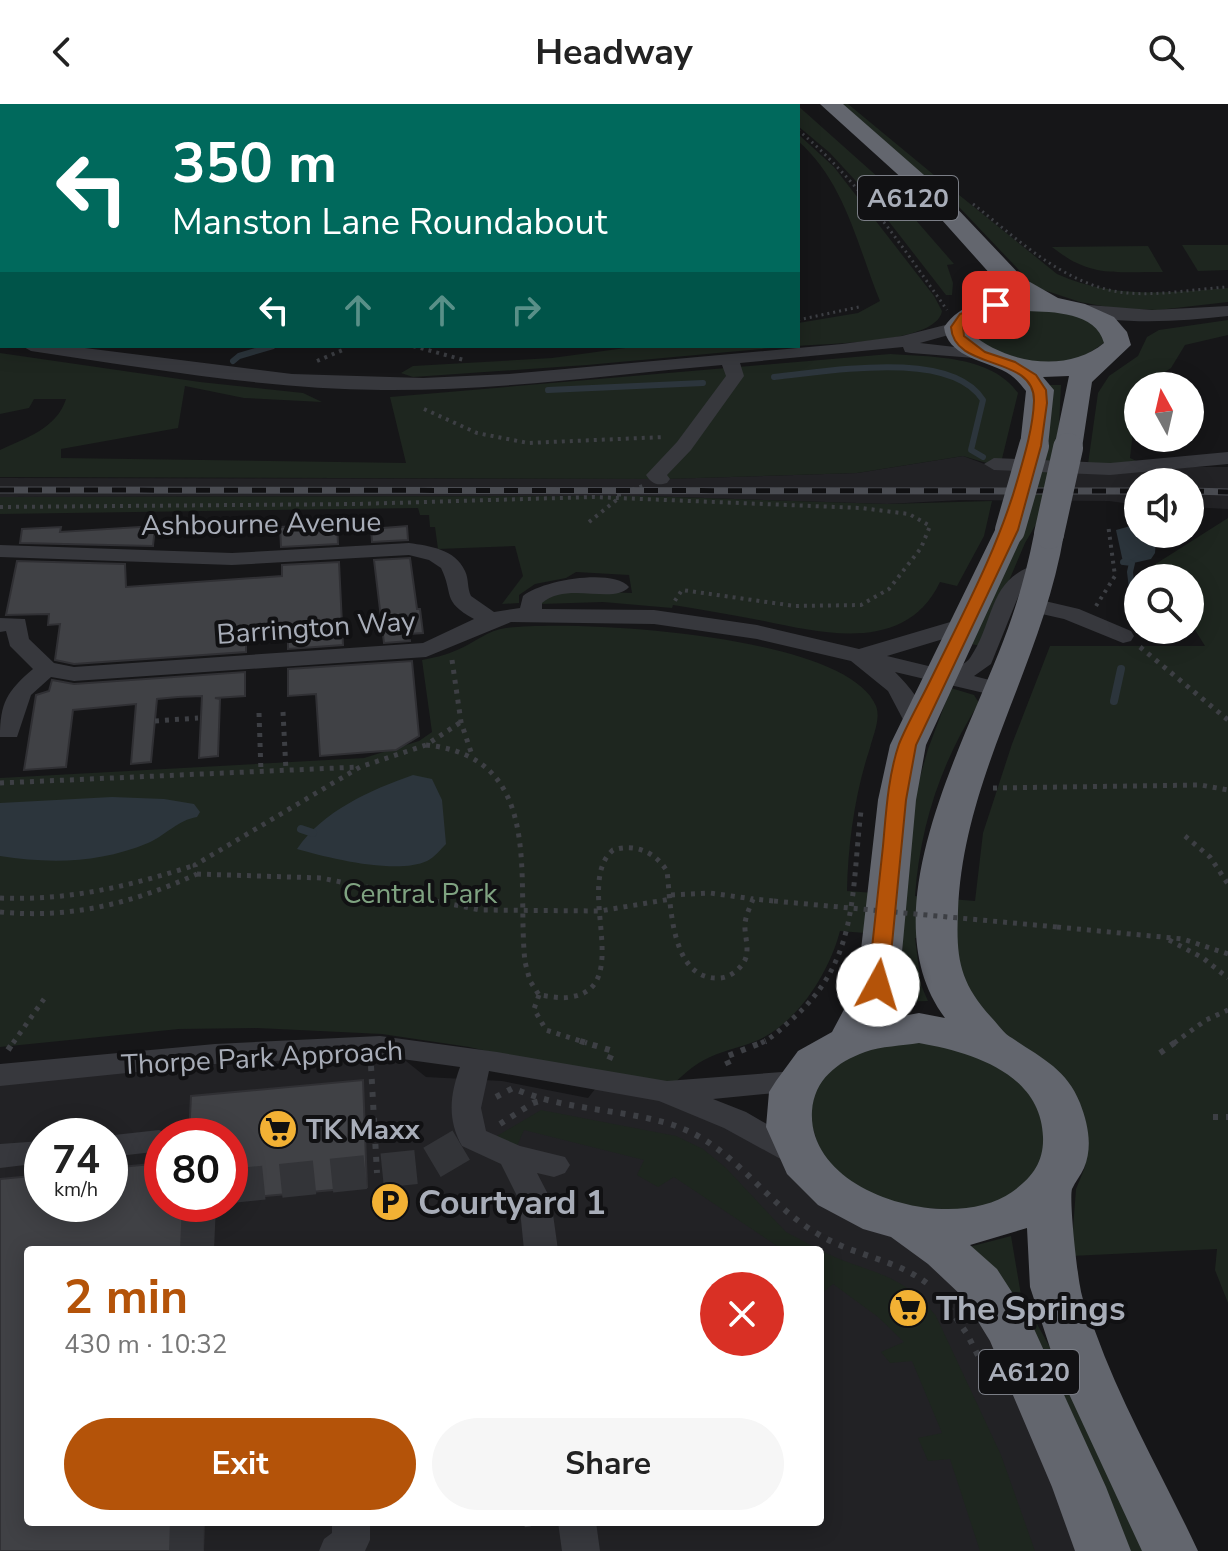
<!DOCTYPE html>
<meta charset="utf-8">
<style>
body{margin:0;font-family:"Nunito Sans",sans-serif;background:#f6f6f6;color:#222;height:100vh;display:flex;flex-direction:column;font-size:30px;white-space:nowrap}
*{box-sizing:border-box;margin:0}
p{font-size:26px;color:#767676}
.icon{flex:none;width:44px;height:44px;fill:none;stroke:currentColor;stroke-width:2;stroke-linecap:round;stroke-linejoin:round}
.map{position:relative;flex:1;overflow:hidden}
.sheet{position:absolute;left:24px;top:1142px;width:800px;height:280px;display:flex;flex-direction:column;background:#fff;border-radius:8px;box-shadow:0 4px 20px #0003}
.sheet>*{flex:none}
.guide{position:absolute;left:0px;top:0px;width:800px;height:244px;box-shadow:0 4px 20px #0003;background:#00695c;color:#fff;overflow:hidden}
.needle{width:52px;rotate:352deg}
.tools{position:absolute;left:1124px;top:268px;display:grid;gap:16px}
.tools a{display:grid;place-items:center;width:80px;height:80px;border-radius:50%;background:#fff;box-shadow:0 4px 20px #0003;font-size:40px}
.speed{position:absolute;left:24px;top:1014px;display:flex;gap:16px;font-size:40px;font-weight:700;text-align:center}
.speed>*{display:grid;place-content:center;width:104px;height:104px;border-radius:50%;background:#fff;box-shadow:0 4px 20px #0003;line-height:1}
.speed small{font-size:20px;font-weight:400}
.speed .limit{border:12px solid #d22;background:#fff;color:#111}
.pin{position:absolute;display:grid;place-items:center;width:68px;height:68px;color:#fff;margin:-34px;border-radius:16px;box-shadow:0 4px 12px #0006}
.me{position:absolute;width:88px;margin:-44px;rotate:6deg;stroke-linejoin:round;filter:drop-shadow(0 0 6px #0008)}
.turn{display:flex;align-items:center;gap:28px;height:168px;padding:0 40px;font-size:36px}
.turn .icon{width:104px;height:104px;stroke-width:2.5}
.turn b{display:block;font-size:56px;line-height:68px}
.lanes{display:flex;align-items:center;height:76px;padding:0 40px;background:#0003;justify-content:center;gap:40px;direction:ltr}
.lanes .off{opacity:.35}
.round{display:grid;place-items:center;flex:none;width:84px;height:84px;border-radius:42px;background:#f6f6f6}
.summary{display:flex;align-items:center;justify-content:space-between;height:136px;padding:0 40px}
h1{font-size:48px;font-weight:700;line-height:60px;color:#b45309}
.button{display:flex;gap:16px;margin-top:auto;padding:16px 40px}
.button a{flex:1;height:92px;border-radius:48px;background:#b45309;color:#fff;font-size:32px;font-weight:700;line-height:92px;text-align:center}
.button a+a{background:#f6f6f6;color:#222}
header{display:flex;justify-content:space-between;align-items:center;height:104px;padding:0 40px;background:#fff;font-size:36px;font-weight:700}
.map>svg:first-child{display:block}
.built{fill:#222225;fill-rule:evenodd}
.green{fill:#1e261f}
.water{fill:#2c353c}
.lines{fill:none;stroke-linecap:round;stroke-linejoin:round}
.stream-far2{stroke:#2c353c;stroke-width:5}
.stream-far1{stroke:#2c353c;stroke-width:6}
.stream{stroke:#2c353c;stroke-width:8}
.building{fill:#404145;stroke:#303034;stroke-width:2}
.minor-tunnel{stroke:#333438;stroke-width:34;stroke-dasharray:34 17;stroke-linecap:butt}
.path-far3{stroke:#3d3f44;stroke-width:3;stroke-dasharray:2 4;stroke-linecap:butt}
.path-far2{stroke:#3d3f44;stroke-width:4;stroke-dasharray:3 5;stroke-linecap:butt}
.path-far1{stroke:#3d3f44;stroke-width:5;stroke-dasharray:4 6;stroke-linecap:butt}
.path{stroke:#3d3f44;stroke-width:6;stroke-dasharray:5 8;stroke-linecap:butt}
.minor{fill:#37383d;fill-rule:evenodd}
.highway{fill:#63666e;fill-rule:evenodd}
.rail-casing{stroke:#4a4c52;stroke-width:7}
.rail{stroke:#111113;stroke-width:5;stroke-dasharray:14;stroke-linecap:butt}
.path-bridge{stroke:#3d3f44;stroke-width:5;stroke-dasharray:4 6;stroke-linecap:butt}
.highway-bridge{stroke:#63666e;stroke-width:30}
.route{fill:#b45309;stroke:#753606;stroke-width:2}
.labels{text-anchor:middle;stroke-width:8;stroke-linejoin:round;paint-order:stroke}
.shield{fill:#111113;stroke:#7b7e86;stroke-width:2}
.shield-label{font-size:26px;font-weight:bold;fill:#a8adb8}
.street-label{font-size:28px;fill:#a8adb8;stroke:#111113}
.park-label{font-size:28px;fill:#7fa381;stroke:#111113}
.poi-label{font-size:28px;font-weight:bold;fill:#a8adb8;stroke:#111113;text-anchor:start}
.near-poi-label{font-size:34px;font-weight:bold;fill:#a8adb8;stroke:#111113;text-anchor:start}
</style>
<header><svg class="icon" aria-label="back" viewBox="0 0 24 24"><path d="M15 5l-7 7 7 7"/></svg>Headway<svg class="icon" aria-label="search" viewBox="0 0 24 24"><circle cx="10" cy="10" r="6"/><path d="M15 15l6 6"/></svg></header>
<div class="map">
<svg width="1228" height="1447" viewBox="0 0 1228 1447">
<rect width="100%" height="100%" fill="#161618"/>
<g class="built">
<polygon points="963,352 990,362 1228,363 1228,405 1190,403 1190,378 1138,378 1138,401 1109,397 961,396 887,400 644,392 0,393 0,374 664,375 857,369"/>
<path d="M372,950L401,953L426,973L502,977L588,994L603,975L665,987L945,1147L1103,1447H0V972ZM42,1032H110V1100H42ZM162,1032H230V1100H162ZM28,1146H820V1418H28Z"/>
</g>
<g class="green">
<polygon points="0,0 390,0 2,2 2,161"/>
<polygon points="768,0 796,0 880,75 954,160 947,161 953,179 952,191 946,191 866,88 830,49 798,22 798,2"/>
<polygon points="839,0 848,0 946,81 936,84"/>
<path d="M798,30L834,63L934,192L942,207C937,240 827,239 798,242V219L858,209L880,197C857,141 845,78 798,37Z"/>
<path d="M948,82L1057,170C1113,195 1168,189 1228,184V198L1158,206L1113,204L1080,198L1035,183L941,84Z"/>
<polygon points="1182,141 1228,141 1228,166 1198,167"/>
<path d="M1148,142L1163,168C1115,167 1092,175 1052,143Z"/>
<path d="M1011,204L1069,209L1098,221L1107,237L1077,257L1036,259L981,243L969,227C975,209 995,208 1011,204Z"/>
<polygon points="1228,216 1228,231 1185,241 1171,264 1143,282 1138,282 1130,354 1149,363 1087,367 1098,289 1109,272 1138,252 1147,233 1159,226"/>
<polygon points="640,242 793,242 587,261 413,273 401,269 413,262 552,254"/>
<path d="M0,249L200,278L303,289L322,298L244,294L185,282L178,324L61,345V354L406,359L390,293L890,250C932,253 991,251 1018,289L1000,363L963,352L857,369L664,375L0,373V346C26,334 57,324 66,295H34L29,304L0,310Z"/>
<polygon points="1050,281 1061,281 1059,322 1038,417 1025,439 981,542 971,540"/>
<path d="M644,392L887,400L992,397L984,432L957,482L940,478C906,549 826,530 764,517C734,511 704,506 673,501L672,504L603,498L541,500L543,494L570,487L632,489L629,471L576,468L566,474L535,480L519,491V499L502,500L523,472L515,442L438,445L435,423H430L429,411H420L418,404L0,410V393Z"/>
<path d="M1228,414V1199L1215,1166L1217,1145L1071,1152L1076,1085L1085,1063L1087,1029L968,893L951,836L915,834L921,881L928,897L898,898L892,894L903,864L902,832L840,827C829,869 797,920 756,937C739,944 720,947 704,956C690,963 677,977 665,987L469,943L382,930L257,924L179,925L0,943V674L364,654L419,637L432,628L422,556C433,554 446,551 457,546C474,539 488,526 506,524C575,515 847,530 876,602C881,615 873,631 870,644C855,688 848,740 847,787L902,791L917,684L928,645L951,584L974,591L979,599C941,658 920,722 915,792L975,797L983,729L1012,640L1050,542H1205L1190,518V474H1162L1154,461Z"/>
<polygon points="902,938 940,940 976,950 1008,968 1032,991 1046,1019 1046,1048 1032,1074 1006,1095 970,1107 887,1101 824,1060 807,1005 817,979 838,959 867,945"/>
<polygon points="541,1006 676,1032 703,1045 726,1064 786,1128 820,1146 783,1146 674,1073 658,1083 637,1071 644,1056 524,1026 517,1042 492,1035"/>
<polygon points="1011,1132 1021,1191 1068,1276 1145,1447 1117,1447 965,1144"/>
<path d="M820,1146C866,1170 901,1166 936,1212L1001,1351L1035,1447H980L950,1355L928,1357L918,1334L942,1329L912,1257L890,1259L881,1248L904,1238L878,1213L833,1180L820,1191Z"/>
</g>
<g class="water">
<polygon points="1138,420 1138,430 1163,430 1156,436 1155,449 1151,455 1129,460 1123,458 1116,426"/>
<path d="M413,671L432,675L442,696L446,740C441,745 434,754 427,757C397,771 328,754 297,745C323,707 370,686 413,671Z"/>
<path d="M112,693L164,695L194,700L200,708L197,713C178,716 166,731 148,739C100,759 51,760 0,752V699Z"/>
</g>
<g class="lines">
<polyline class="stream-far2" points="398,2 401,0"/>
<g class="stream-far1">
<polyline points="233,257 239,252 273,242"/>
<path d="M774,273C827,268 950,244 983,296L971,346L983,353"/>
<polyline points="548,286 703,279"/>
<polyline points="1123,458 1132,459 1130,468 1134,502"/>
</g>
<g class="stream">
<polyline points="1114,597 1121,565"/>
<polyline points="301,725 313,729"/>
</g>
</g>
<g class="building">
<polygon points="337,420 338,440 281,443 280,423"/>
<polygon points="155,422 153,442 20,439 22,425 61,423 60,428"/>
<polygon points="407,422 408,436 372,438 371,425"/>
<polygon points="410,454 417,505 420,505 423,529 409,530 410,537 384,539 374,456"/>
<polygon points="17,457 125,460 126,483 282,472 282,461 339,458 343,541 288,545 288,535 246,537 246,548 74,560 55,556 60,520 48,521 49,510 6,511"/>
<polygon points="412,557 419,632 396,646 320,652 316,590 288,592 288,565"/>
<polygon points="245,568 245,592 215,594 220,595 218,652 199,654 202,592 178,593 157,595 151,658 131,660 136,600 73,606 66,663 24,666 36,591 49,587 52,576 74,580"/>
<polygon points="363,976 367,1083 230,1095 230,1032 189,1032 191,992"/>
<polygon points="162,1059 162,1100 211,1100 210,1146 28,1146 28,1418 204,1418 203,1447 0,1447 0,1075 42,1071 42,1100 110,1100 110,1064"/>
</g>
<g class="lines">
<g class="minor-tunnel">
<polyline points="230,1082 426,1062 473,1034"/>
<polyline points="197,1146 199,1100"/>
<polyline points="186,1447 187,1418"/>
</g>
<g class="path-far3">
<polyline points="763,0 766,2"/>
<polyline points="356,2 361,0"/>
<polyline points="427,2 433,0"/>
<polyline points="0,8 2,5"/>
<path d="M798,26C858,76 902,142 947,206"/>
<path d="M973,100C1015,133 1056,173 1109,186C1146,195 1191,185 1228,183"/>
<polyline points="798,216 859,203"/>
</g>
<g class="path-far2">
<polyline points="413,242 464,256"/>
<polyline points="317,257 345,245"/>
<polyline points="424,305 477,329 528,339 664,333"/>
<polyline points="0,403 357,400 593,393 861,404 909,410 930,422 921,444 889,485 861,501 795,502 682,486 674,498"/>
<polyline points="589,418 619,394 619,390 643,382"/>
<polyline points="1096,502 1115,472 1108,420"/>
</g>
<g class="path-far1">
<polyline points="1140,543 1228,616"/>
<polyline points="452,556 461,618 472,651"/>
<polyline points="283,608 286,667"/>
<polyline points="259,609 261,668"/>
<polyline points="155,617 198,614"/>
<path d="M426,641C546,653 516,774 525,858L530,877L539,891C549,892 561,895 570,893C636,884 573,780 613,746C635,739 655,748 667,767C671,800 670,877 720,874C731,873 740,865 745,856C750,844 744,831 745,819C746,811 750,803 753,795L774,797"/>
<polyline points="0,679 359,663"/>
<polyline points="993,684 1201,681 1228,686"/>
<polyline points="1185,732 1210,753 1228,780"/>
<polyline points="197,770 321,774 480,806 600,807 671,795"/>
<polyline points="671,791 710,789 753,795"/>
<path d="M0,794C68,797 131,782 195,761"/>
<path d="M0,808C71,815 133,799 197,770L195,761L360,663L426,641L461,618"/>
<polyline points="1057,823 1183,835 1228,850"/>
<polyline points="1169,836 1203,854 1228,874"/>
<polyline points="539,891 534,905 546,926 587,939"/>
<polyline points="13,939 44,895"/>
<path d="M761,939C772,934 781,925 790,917C859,858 851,790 861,707"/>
<polyline points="1174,939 1206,916 1228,906"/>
</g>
<g class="path">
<polyline points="580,937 613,947 609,956"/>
<polyline points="8,946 14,937"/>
<polyline points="1160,949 1177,937"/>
<polyline points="729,961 725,953 766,937"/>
<polyline points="371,962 377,1069"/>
<path d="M496,993L513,984C564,1007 620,1004 673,1021C734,1041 764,1099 818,1130C853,1152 894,1154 928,1180"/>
<polyline points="1213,1013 1228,1013"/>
<polyline points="500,1020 533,999 544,996"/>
<polyline points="941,1192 967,1230 987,1269"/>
<polyline points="527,1418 528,1425"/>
</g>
<g class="minor">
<path d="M1076,200L1152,206L1228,202V212C1177,218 1121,221 1070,209L1067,205Z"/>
<path d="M957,218L963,219L966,223L963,227L920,239L981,246L990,251L987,255L911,249L905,248L903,243L740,259L744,272L691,346L667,371L670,375L667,379C657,382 652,380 646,371L677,338L726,272L722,261C609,271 496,287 382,286C264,285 147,264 31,247L22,242H69L292,270L423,274L509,270L842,240L902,232Z"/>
<polygon points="0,233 2,242 7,242 0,243"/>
<polygon points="1228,348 1228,360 1110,371 994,366 984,360 994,354 1110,359"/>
<path d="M409,439C430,442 455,445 465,467C469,475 467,484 471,492L494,508L520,504L523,492C542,476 613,464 629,483C614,501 567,477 542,499V505L654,506L757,521L859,545L957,516H973L976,521L973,526L887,552L949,567C956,563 966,560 970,554C996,516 987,472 1042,459L1053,465L1020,488L991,560L974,572L1009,581L1013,586L1009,591L1001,593L895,568C910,583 923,599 929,620L926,625H908L888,587L851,557L757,535L654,520L511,518L426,553L74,577L51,573L31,591L17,633H0C0,599 7,587 33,565L10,542L6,527L0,528V514L25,515L29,535L54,559L74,563L423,539L474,515C441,497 454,490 441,464L429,456L409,451L232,461L0,453V441L232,449Z"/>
<polygon points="1032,494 1079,505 1131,527 1134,532 1131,537 1123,539 1064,515 1024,506 1021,501 1024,496"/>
<path d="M380,932L497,948L667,977L795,967L806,970L810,978L806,986L713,995L746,1008L808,1044L813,1052L808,1060L797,1064L724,1024L659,997L489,967L481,1004L486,1027L520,1042L565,1053L570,1061L565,1069L554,1073L537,1069L551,1096L558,1146H524L519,1096L501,1060L462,1042C447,1015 450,991 460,963L380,952L215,960L0,982V960L215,940Z"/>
<polygon points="159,1026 172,1032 162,1032 162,1047 110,1053 110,1032 105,1032"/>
<polygon points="42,1037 42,1059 0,1064 0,1040"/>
<polygon points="332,1418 370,1418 370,1436 365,1447 319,1447 324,1435 332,1429"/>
<polygon points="558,1418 596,1418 600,1447 562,1447"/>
</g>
<g class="highway">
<path d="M820,0H843L932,78L1023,174L1058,194L1085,200L1114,213L1127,228L1131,241L1092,278L1082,344L1078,350L1068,353L1058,350L1054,344L1069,272L1043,273L1054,286L1048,342L1044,348L1034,351L1024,348L1020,342L1026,287C1019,278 1013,271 1002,266C981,256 947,251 944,223C961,199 988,193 1016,192L992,172L916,87ZM1027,207C1053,208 1096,208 1104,239C1067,270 1005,259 971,229L972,222L994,209Z"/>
<path d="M1010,417L1021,419L1025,426L926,641L916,696L899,881L881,916L919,909L945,914C867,810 965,639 1004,535C1017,501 1027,466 1034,430L1038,423L1049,421L1060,423L1064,430C1042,562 963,672 958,807C956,853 959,878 991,913C997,919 1004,930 1012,934C1040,953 1067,965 1080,999C1088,1020 1093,1042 1084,1064C1081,1071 1075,1078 1072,1085C1069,1096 1077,1167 1080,1182C1082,1197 1090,1213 1095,1227C1122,1303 1164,1374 1198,1447H1142L1056,1262L1030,1183L1027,1124L970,1141L997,1165L1030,1216L1106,1383L1131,1447H1075L1052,1383L990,1237L963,1193L928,1160L891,1133L863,1125L818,1101L787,1070L766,1023L769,988L776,977L798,947L832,928L857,881L878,696L890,641L995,426L999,419ZM919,939C971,948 1041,969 1043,1033C1044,1058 1032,1074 1012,1088C953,1130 807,1091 812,1007C814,976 837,958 865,948C881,942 902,942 919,939Z"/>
</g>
<defs>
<g id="rail">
<polyline points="0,386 1138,387"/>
<polyline points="1190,387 1228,388"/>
</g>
</defs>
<use href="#rail" class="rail-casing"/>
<use href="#rail" class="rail"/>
<polyline class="path-bridge" points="774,797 1057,823"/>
<g class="highway-bridge">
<polyline points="1010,426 1034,342"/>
<polyline points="1049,430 1068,344"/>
</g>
</g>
<path class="route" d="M991,198L1002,201L969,215L963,223L964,232L985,248L1015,258L1036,271L1046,286L1047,299L1041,342L1018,426L916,641L906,696L888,881L878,887L868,881C873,835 878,788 883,742C886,709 888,672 899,640C908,618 921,596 931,575C963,509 998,445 1018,374C1025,350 1033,323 1034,297C1035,250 954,268 951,223L960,210Z"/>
<defs>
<symbol id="supermarket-disc" viewBox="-11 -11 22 22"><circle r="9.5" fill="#f2b134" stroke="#111113"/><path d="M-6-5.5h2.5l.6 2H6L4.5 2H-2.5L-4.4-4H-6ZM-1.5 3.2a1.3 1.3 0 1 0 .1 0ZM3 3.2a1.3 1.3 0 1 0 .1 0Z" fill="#111"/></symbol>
<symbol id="parking-disc" viewBox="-11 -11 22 22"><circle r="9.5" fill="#f2b134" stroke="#111113"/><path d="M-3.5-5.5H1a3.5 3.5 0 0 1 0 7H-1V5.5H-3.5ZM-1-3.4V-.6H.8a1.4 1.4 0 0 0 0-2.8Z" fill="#111"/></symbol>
</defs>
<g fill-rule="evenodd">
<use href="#supermarket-disc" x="256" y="1003" width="44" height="44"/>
<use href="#parking-disc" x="368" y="1076" width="44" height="44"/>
<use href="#supermarket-disc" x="886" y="1182" width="44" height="44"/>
</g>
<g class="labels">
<g class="shield">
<rect x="858" y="72" width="100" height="44" rx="6"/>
<rect x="979" y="1246" width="100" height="44" rx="6"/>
</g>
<g class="shield-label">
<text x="908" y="103">A6120</text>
<text x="1029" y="1277">A6120</text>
</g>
<g class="street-label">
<text transform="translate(261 419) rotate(-1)" y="10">Ashbourne Avenue</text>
<text transform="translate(316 523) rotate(-4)" y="10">Barrington Way</text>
<text transform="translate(262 953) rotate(-3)" y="10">Thorpe Park Approach</text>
</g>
<g class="park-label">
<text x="420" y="799">Central Park</text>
</g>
<g class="poi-label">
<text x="306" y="1035">TK Maxx</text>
</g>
<g class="near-poi-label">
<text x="418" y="1110">Courtyard 1</text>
<text x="936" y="1216">The Springs</text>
</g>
</g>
</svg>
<div class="tools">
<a><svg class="needle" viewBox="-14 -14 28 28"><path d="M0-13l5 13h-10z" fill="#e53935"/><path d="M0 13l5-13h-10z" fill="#767676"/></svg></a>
<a><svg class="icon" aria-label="sound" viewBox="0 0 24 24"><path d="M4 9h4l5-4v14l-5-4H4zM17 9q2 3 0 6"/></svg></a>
<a><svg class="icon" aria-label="search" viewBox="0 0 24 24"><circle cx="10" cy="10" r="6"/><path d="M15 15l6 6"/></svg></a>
</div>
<div class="speed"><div>74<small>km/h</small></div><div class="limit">80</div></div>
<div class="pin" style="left:996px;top:201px;background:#d93025"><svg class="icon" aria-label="arrive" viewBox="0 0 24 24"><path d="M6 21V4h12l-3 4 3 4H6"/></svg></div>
<svg class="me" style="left:878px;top:881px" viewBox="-20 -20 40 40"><circle r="19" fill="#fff"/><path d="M0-13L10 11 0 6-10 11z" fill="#b45309"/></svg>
<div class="guide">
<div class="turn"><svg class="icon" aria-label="left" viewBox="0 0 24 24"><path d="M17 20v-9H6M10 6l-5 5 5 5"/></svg><div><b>350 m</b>Manston Lane Roundabout</div></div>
<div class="lanes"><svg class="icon" aria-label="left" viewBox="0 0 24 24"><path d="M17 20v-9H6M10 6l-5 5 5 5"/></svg><svg class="icon off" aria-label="ahead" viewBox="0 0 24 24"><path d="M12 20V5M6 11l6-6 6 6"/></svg><svg class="icon off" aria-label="ahead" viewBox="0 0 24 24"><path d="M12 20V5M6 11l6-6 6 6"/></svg><svg class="icon off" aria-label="right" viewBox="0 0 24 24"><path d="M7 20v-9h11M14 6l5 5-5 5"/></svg></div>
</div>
<section class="sheet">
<div class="summary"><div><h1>2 min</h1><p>430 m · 10:32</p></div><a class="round" style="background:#d93025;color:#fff"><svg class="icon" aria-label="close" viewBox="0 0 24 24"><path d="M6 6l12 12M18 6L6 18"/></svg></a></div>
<div class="button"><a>Exit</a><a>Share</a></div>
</section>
</div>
